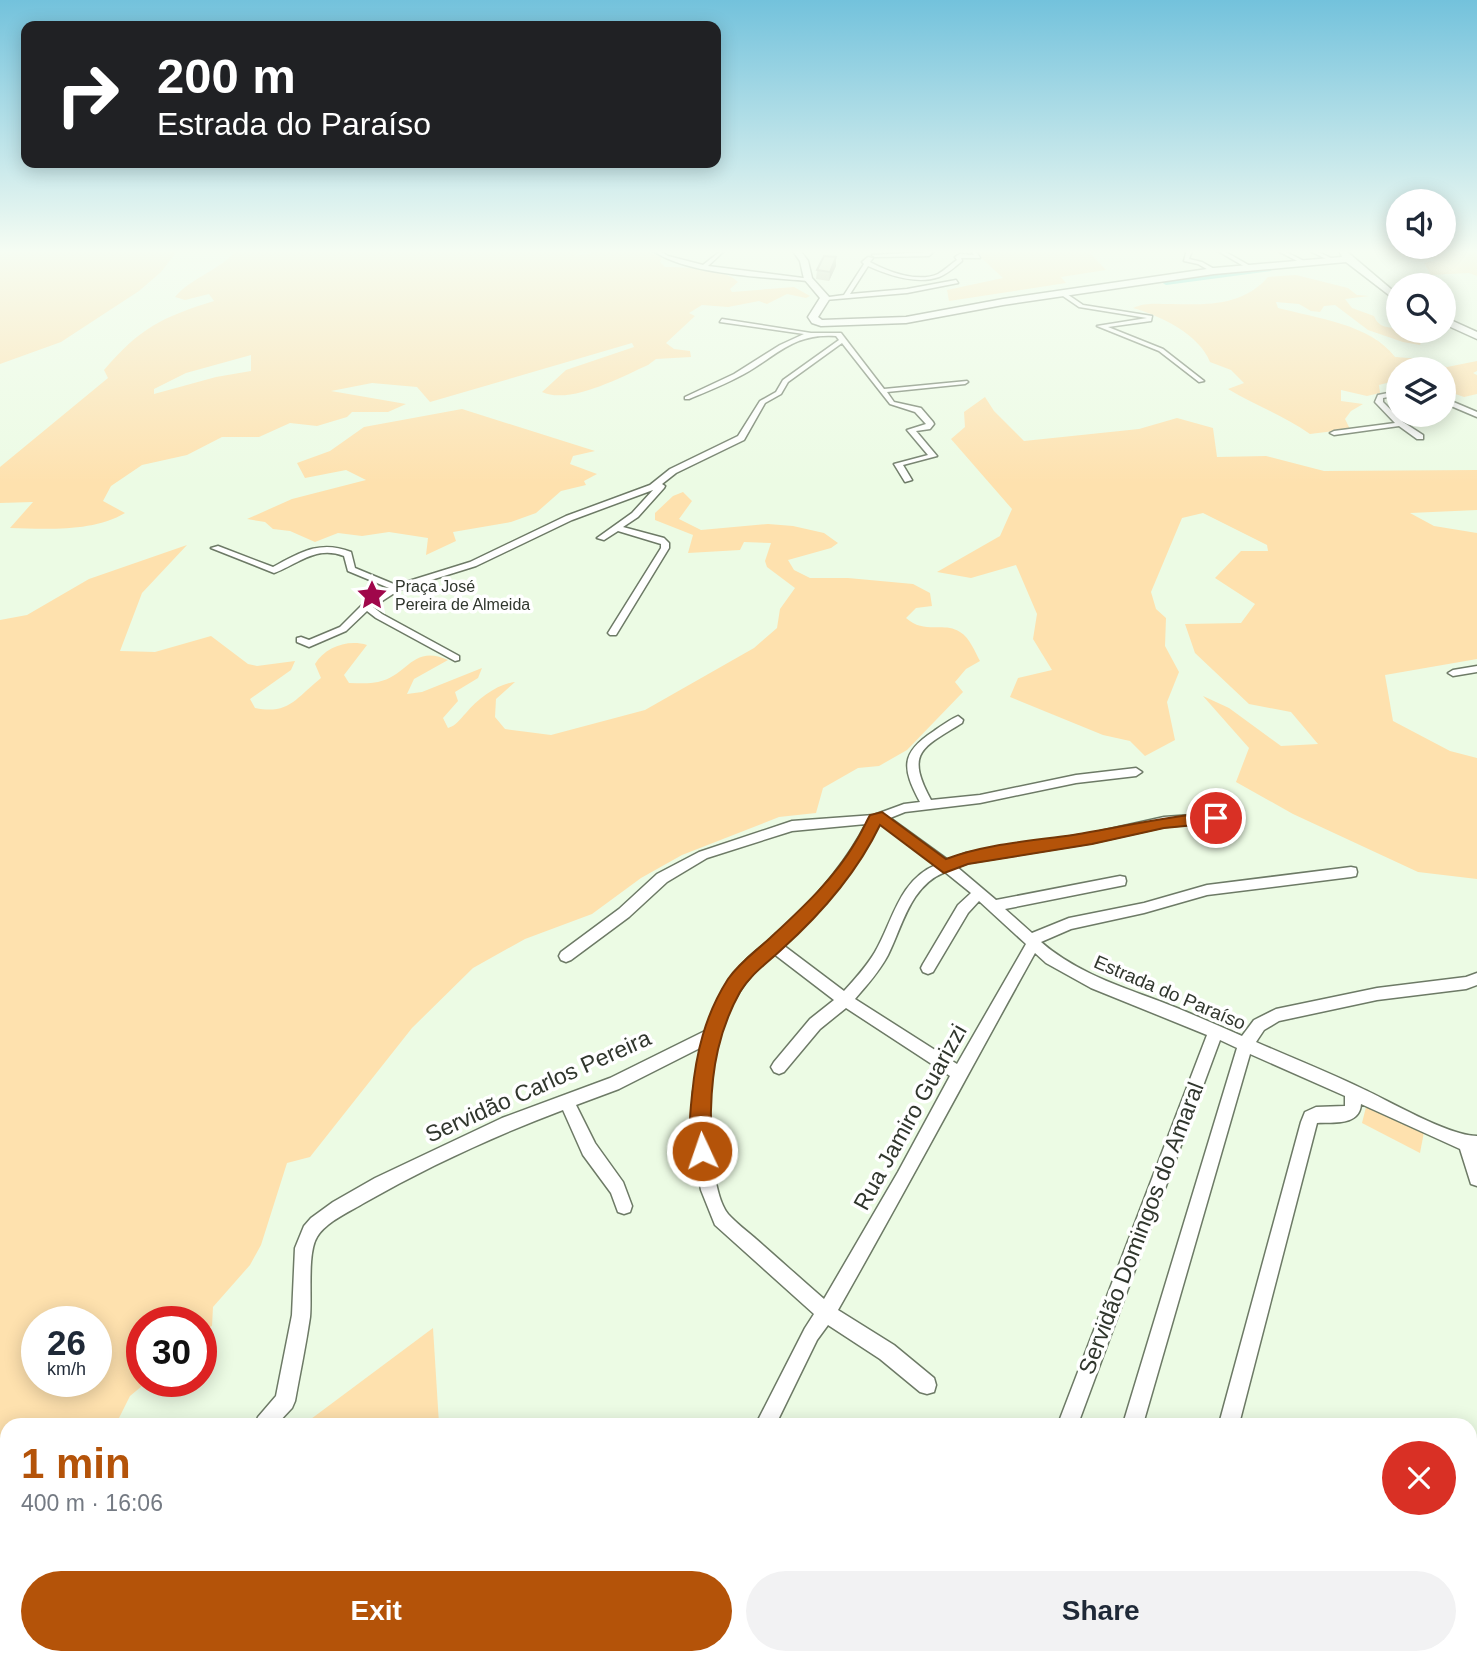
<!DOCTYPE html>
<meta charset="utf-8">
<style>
body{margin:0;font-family:Helvetica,sans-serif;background:#f2f2f3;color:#1f2937;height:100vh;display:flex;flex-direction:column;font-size:26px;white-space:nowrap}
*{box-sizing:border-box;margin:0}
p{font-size:23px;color:#747a83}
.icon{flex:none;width:38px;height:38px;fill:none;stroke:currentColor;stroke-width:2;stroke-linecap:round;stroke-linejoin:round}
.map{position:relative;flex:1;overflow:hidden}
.panel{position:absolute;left:0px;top:1418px;width:1477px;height:247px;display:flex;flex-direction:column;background:#fff;border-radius:21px 21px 0 0;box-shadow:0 4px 18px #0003}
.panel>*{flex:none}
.guide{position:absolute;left:21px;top:21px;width:700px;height:147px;border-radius:14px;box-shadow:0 4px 18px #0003;background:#202124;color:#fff;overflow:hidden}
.fabs{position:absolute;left:1386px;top:189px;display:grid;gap:14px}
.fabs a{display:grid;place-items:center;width:70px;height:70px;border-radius:50%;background:#fff;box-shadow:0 4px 18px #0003;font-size:35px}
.speed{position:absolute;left:21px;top:1306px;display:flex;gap:14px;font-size:35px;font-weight:700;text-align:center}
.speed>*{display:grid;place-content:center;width:91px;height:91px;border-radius:50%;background:#fff;box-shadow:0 4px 18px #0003;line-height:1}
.speed small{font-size:18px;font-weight:400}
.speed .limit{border:10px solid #d22;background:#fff;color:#111}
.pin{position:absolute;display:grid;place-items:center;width:60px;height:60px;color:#fff;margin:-30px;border:4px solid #fff;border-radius:50%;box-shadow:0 2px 7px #0007}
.me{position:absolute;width:77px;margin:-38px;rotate:357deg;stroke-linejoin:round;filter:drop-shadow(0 0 5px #0008)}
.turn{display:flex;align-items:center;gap:24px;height:147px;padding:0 21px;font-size:32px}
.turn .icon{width:91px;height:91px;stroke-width:2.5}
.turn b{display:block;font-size:49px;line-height:60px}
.round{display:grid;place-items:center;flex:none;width:74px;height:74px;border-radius:37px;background:#f2f2f3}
.summary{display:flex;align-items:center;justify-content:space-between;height:119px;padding:0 21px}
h1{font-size:42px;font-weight:600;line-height:52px;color:#b45309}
.action{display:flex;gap:14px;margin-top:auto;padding:14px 21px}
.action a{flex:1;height:80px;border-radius:42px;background:#b45309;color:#fff;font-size:28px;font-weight:600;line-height:80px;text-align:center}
.action a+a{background:#f2f2f3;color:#1f2937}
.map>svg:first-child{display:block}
.green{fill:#fee1ae;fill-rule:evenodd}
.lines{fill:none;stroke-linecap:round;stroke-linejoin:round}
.river{fill:#63d8cb;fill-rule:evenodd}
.street-casing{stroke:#6d7a66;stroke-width:3}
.secondary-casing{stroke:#6d7a66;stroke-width:3}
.street{fill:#fff;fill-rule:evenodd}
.secondary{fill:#fff;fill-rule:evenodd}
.wall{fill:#bebea9}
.shaded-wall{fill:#9b9b89}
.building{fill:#ddddc4;stroke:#9b9b89;stroke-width:2}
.route{fill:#b45309;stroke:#753606;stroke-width:2}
.labels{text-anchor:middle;stroke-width:7;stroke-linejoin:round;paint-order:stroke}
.far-poi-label{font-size:16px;fill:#30362d;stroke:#fff;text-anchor:start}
.street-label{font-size:19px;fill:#30362d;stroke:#fff}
.near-street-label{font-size:23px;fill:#30362d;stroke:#fff}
</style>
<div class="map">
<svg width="1477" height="1664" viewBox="0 0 1477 1664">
<rect width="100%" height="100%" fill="#ecfbe4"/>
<g class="green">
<polygon points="0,250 178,250 161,272 139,291 61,342 0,364"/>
<path d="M236,250H582L574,256C604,251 636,243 662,258L660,262L665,267C685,267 725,268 738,282L730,289L732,292L794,287L810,296L806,298L787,294L767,304L759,301L728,307L702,305L689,313L695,316L666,343L674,349L690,351L691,357L656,359L648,365C621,377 570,405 542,392L566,370L634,347L632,343L430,402L417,387L372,383L331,391L406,404L388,412H352L347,417L317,426L290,423L259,437H222L187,455L142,465L111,486L103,501L125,513C94,532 46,529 10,528L33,502L0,503V467L108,378L104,370C140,328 162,317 214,301L209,294L185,300L175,297C192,277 221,270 236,250ZM251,355V371L216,377L154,394V389L186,373Z"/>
<polygon points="973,250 1042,250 1046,252 1107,250 1089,252 1106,270 1061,277 1066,283 949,301 947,290 1003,278"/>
<polygon points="1477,250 1477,276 1469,273 1431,275 1424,263 1435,260 1433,257 1442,251"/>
<path d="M1296,275L1348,288L1357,295L1369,296L1345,299L1352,308L1374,316C1378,327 1388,328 1398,328V331H1434L1423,336L1420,345L1403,342L1368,330L1335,305L1324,306L1320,312L1311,311L1299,304L1276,302L1278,308C1316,318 1370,324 1395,357L1422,359L1447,367L1477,361V371L1473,373L1477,375V394L1464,397L1444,390V369H1398V380L1379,385L1380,393L1367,396L1341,390V401L1363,404L1351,411L1345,419L1350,429L1310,434C1284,416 1255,405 1228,389L1244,383L1231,370L1210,362C1199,334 1161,316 1133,308C1146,302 1156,304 1171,304C1207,305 1243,306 1268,277Z"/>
<polygon points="985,397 994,411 1024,441 1139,429 1177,418 1213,428 1217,457 1266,456 1324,471 1477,470 1477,510 1410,513 1434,526 1477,533 1477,659 1385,675 1393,721 1450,751 1477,758 1477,879 1418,872 1293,814 1236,782 1249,748 1203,696 1229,708 1281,746 1318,744 1291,712 1249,704 1195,653 1185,624 1241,623 1255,604 1215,578 1241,551 1268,551 1267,545 1203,513 1182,518 1151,592 1156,609 1166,618 1165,646 1179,672 1167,702 1175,740 1145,756 1130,741 1103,735 1010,697 1018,678 1052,670 1033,639 1037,614 1016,565 971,578 937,572 1000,536 1012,509 951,439 965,427 964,412"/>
<polygon points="462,409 595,451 573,456 570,464 597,474 584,481 586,485 561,491 536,513 511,522 453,532 456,541 426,555 428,538 389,532 362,536 338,533 315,542 290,531 273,529 265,522 247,519 292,499 366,480 346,470 305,478 297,463 330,451 364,427"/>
<path d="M683,492L692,501L679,519L701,530L768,524L793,526L824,533L838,543L831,548L788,560L794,570L810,578H848L913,584L930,593L932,606L916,608L906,618C925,635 943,621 960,632C970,638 975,652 980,661L966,669L955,682L963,692L907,750L879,766L858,768L823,788L816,813L779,817L682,855L641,878L592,914L525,939L473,968L412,1028L310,1157L287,1163L261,1245L250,1265L213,1307L212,1326L201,1331V1321H142V1381H148L130,1396L116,1424H7V1502L0,1507V620L27,615L89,579L187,545L142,593L120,651L155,652L211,636L248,664L257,666L295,661L291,670L250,699L255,708C289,715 296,698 321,678L315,664C325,647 348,639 367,645L344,675L349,683C358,683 369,684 378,682C408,676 412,644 448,660L414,679L407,694L422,692L482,668L478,678L455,692L458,701L443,718L448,728C457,725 459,720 466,713C478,699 497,684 515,682L496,699L495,717L505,729L551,735L645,710L754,648L777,628L780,609L795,588L767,567L765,561L771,543L744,542L740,550L688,553L693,535L655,520V513L673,496ZM37,1321H96V1381H37Z"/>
<polygon points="1367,1103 1424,1132 1420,1153 1362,1123"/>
<polygon points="433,1328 439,1424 311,1424 311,1419"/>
<polygon points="7,1575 7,1657 401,1657 402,1664 0,1664 0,1580"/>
<polygon points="458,1657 684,1657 682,1664 457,1664"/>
<polygon points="1215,1657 1413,1657 1413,1664 1214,1664"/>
</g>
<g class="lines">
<polygon class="river" points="1267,266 1272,269 1271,271 1166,285 1161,282 1166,279"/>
<defs>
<g id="street">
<path d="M652,250H658L668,256L703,265L722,250L723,252L708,266L811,279L808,281C765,277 686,275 652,250Z"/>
<polygon points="930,250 935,250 929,256 875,257 872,255 927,252"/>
<path d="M971,250H975L980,258H961L962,261C955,267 947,274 939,277C916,285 888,275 868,266L850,294L907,289L956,280L958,283L907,293L825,300L822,298L844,295L864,264L862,262L868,257L873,258L870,262C888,272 918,283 938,274C945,270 951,264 957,260L955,257L960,254L974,255Z"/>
<polygon points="1187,250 1192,250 1189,259 1202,262 1216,270 1216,272 1212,272 1198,264 1184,261"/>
<polygon points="1216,250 1222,250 1252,267 1247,268"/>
<polygon points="1276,250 1282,250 1306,262 1301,263"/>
<polygon points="1308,250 1314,250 1335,260 1330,261"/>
<polygon points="1060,292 1064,292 1083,305 1152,316 1151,321 1108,327 1163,349 1204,381 1199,382 1159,351 1097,326 1147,318 1079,307 1060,294"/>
<path d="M722,319L811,333H841L884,389L967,381L968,382L965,384L887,392L894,402L921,408L933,422L934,424L930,429L916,431L937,456L903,465L912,480L905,482L894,464L928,455L907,430L926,424L915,412L890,404L842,343L788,382L781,394L765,403L744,440L676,473L662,484L665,486L664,488L638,517L623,527L664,538L669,543V548L616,635H610L608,633L661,548V544L618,531L604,540L597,538L632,513L653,490L572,520L476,566L399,590L373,607L382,614L459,656V660L455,661L376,618L367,611L346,631L309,647L297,642V638L301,637L309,640L340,627L363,604L389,588L348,571L344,556C316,545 298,564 274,573L211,548L218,546L273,567C301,552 320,540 351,552L355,568L396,585L470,562L566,516L650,485L670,469L738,436L760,401L776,392L783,380L839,340L836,336C793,333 778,355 744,374C726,384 708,391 689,399H685V397L734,374L780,345L804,334L720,322Z"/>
<polygon points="1398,391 1398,395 1383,398 1383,402 1403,422 1423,435 1423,439 1417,439 1399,426 1334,435 1330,433 1334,431 1395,423 1375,402 1378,395"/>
<polygon points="1444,398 1477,412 1477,417 1444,403"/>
<polygon points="1477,666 1477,672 1453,676 1448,673 1453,670"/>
<path d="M958,716L963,720L962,723C922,748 905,752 931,800L980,795L1076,775L1136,768L1142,772L1136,776L1076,783L980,803L905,812L890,818L948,860L966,853L1092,833L1164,817L1235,812L1241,816L1235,820L1164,827L1092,843L968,863L957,867L996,900L1120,876L1125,877L1126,881L1125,885L1005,909L1032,933L1069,918L1144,903L1207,885L1351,867L1356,868L1357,872L1356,876L1351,877L1207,895L1144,913L1071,929L1041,942C1080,976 1130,989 1177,1008C1199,1017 1221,1027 1242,1036L1254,1020L1276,1009L1377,988L1466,977L1477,973V985L1466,989L1377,1000L1279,1021L1264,1030L1256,1042C1290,1057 1325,1071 1359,1087C1388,1100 1448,1136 1477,1136V1186L1471,1184L1460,1149L1361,1104C1360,1126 1333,1122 1317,1123L1239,1424H1219L1301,1122L1305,1112L1316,1107L1345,1106V1096L1250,1054L1143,1424H1123L1237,1048L1220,1040L1078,1424H1058L1207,1035L1091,988L1046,963L1035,953C969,1072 905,1192 838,1310L894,1345L934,1378L936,1385L934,1392L927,1394L920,1392L880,1359L828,1325L817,1340L776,1424H756L805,1328L814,1314L715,1225L701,1190L695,1159L692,1126L693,1092L702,1047L619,1089L576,1105L595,1143L623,1182L632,1206L630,1212L624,1214L618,1212L611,1193L583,1155L563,1110C494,1136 427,1167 364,1203C349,1212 326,1222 317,1237C307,1253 312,1297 310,1317C306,1345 300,1373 295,1401L292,1408L277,1424H255L258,1417L276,1396L292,1315L295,1248L304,1226L311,1218L333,1202L375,1178L502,1118L610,1078L707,1030C715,1006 728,978 746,960C759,947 774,938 787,925C818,895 846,863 866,824L792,831L707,858L667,882L629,917L571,960L566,962L561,960L559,956L561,952L619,909L657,874L699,852L792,821L874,815L904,804L920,802C902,768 900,753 934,731C941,726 949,720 958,716ZM879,822L936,865C899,880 893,921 875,952C866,967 855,979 844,991L783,945C821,908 855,870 879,822ZM945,872L971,893L958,905L923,964L921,968L923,972L928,974L933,972L968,913L979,901L1026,944L957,1064L855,999C867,985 879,972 888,955C903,925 910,886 945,872ZM774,954L834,1000L810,1019L774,1062L771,1067L774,1072L779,1074L784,1072L820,1029L846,1008L950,1076L898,1172L824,1299C801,1279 779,1259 756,1239C747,1231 736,1223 728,1214C720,1204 717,1187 714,1174C697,1100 711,1002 774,954Z"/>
<polygon points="7,1510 7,1531 0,1534 0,1513"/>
<polygon points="773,1657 799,1657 802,1664 776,1664"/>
<polygon points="977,1657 999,1657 997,1664 975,1664"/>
</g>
<g id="secondary">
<polygon points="792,250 800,250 808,261 812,278 830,298 818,317 822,320 906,317 1003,299 1214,268 1342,257 1339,250 1345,250 1398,295 1398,302 1346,262 1214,274 1003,305 906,323 821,326 812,323 808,317 820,298 804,279 800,261"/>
<polygon points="1444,317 1477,332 1477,339 1444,324"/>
</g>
</defs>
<use href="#street" class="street-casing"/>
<use href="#secondary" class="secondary-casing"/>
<use href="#street" class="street"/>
<use href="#secondary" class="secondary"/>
</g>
<polygon class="wall" points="836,266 829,281 816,279 817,270"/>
<polygon class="shaded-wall" points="836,257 836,266 829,281 830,272"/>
<polygon class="building" points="824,256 836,257 830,272 817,270"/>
<linearGradient id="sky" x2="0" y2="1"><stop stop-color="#73c2dc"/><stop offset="0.52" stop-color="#f6fdf3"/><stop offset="1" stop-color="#f6fdf3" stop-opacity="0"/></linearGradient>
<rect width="1477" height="483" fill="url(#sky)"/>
<path class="route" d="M882,812L946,859C985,844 1031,841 1073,835C1122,827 1166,816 1216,812L1224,818L1216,823L1164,828L1092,844L968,864L944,873L880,825C857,873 820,915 781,950C766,964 751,974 740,992C719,1030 712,1068 711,1110C710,1126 716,1143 710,1158L702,1161L695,1158C687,1140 690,1114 692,1095C696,1053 705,1015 728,979C740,962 755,952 770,938C800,910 834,879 855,843C861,834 865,824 870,815Z"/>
<defs>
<symbol id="sight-bare" viewBox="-9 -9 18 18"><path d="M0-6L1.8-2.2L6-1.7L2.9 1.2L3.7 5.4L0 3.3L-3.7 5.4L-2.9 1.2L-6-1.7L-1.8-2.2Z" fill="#a0074b" stroke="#fff" stroke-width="2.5" paint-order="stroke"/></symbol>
</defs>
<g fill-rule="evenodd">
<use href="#sight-bare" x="350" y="573" width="44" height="44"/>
</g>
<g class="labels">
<g class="far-poi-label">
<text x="395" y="592">Praça José<tspan x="395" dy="18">Pereira de Almeida</tspan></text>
</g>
<g class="street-label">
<text transform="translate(1170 992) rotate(23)" y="7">Estrada do Paraíso</text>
</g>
<g class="near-street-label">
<text transform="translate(538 1086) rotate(-24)" y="8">Servidão Carlos Pereira</text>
<text transform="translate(910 1117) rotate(-61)" y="8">Rua Jamiro Guarizzi</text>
<text transform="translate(1141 1228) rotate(-69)" y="8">Servidão Domingos do Amaral</text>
</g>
</g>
</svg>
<div class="fabs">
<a><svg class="icon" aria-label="sound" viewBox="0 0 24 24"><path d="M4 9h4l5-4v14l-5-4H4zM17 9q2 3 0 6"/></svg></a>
<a><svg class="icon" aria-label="search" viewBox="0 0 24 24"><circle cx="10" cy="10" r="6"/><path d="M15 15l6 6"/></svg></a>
<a><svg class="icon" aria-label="layers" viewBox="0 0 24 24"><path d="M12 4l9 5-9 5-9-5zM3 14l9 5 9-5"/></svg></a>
</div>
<div class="speed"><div>26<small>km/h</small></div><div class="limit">30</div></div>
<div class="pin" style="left:1216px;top:818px;background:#d93025"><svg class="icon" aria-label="arrive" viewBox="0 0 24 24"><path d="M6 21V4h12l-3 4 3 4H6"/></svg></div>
<svg class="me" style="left:702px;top:1151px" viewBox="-20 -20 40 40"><circle r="17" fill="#b45309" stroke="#fff" stroke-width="3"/><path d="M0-11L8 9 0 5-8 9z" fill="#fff"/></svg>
<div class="guide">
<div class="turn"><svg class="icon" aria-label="right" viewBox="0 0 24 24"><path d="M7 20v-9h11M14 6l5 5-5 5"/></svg><div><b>200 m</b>Estrada do Paraíso</div></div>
</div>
<section class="panel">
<div class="summary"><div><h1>1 min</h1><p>400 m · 16:06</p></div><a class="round" style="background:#d93025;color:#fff"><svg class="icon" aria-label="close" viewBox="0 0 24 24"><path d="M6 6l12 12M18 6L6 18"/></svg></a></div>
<div class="action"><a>Exit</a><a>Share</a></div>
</section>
</div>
